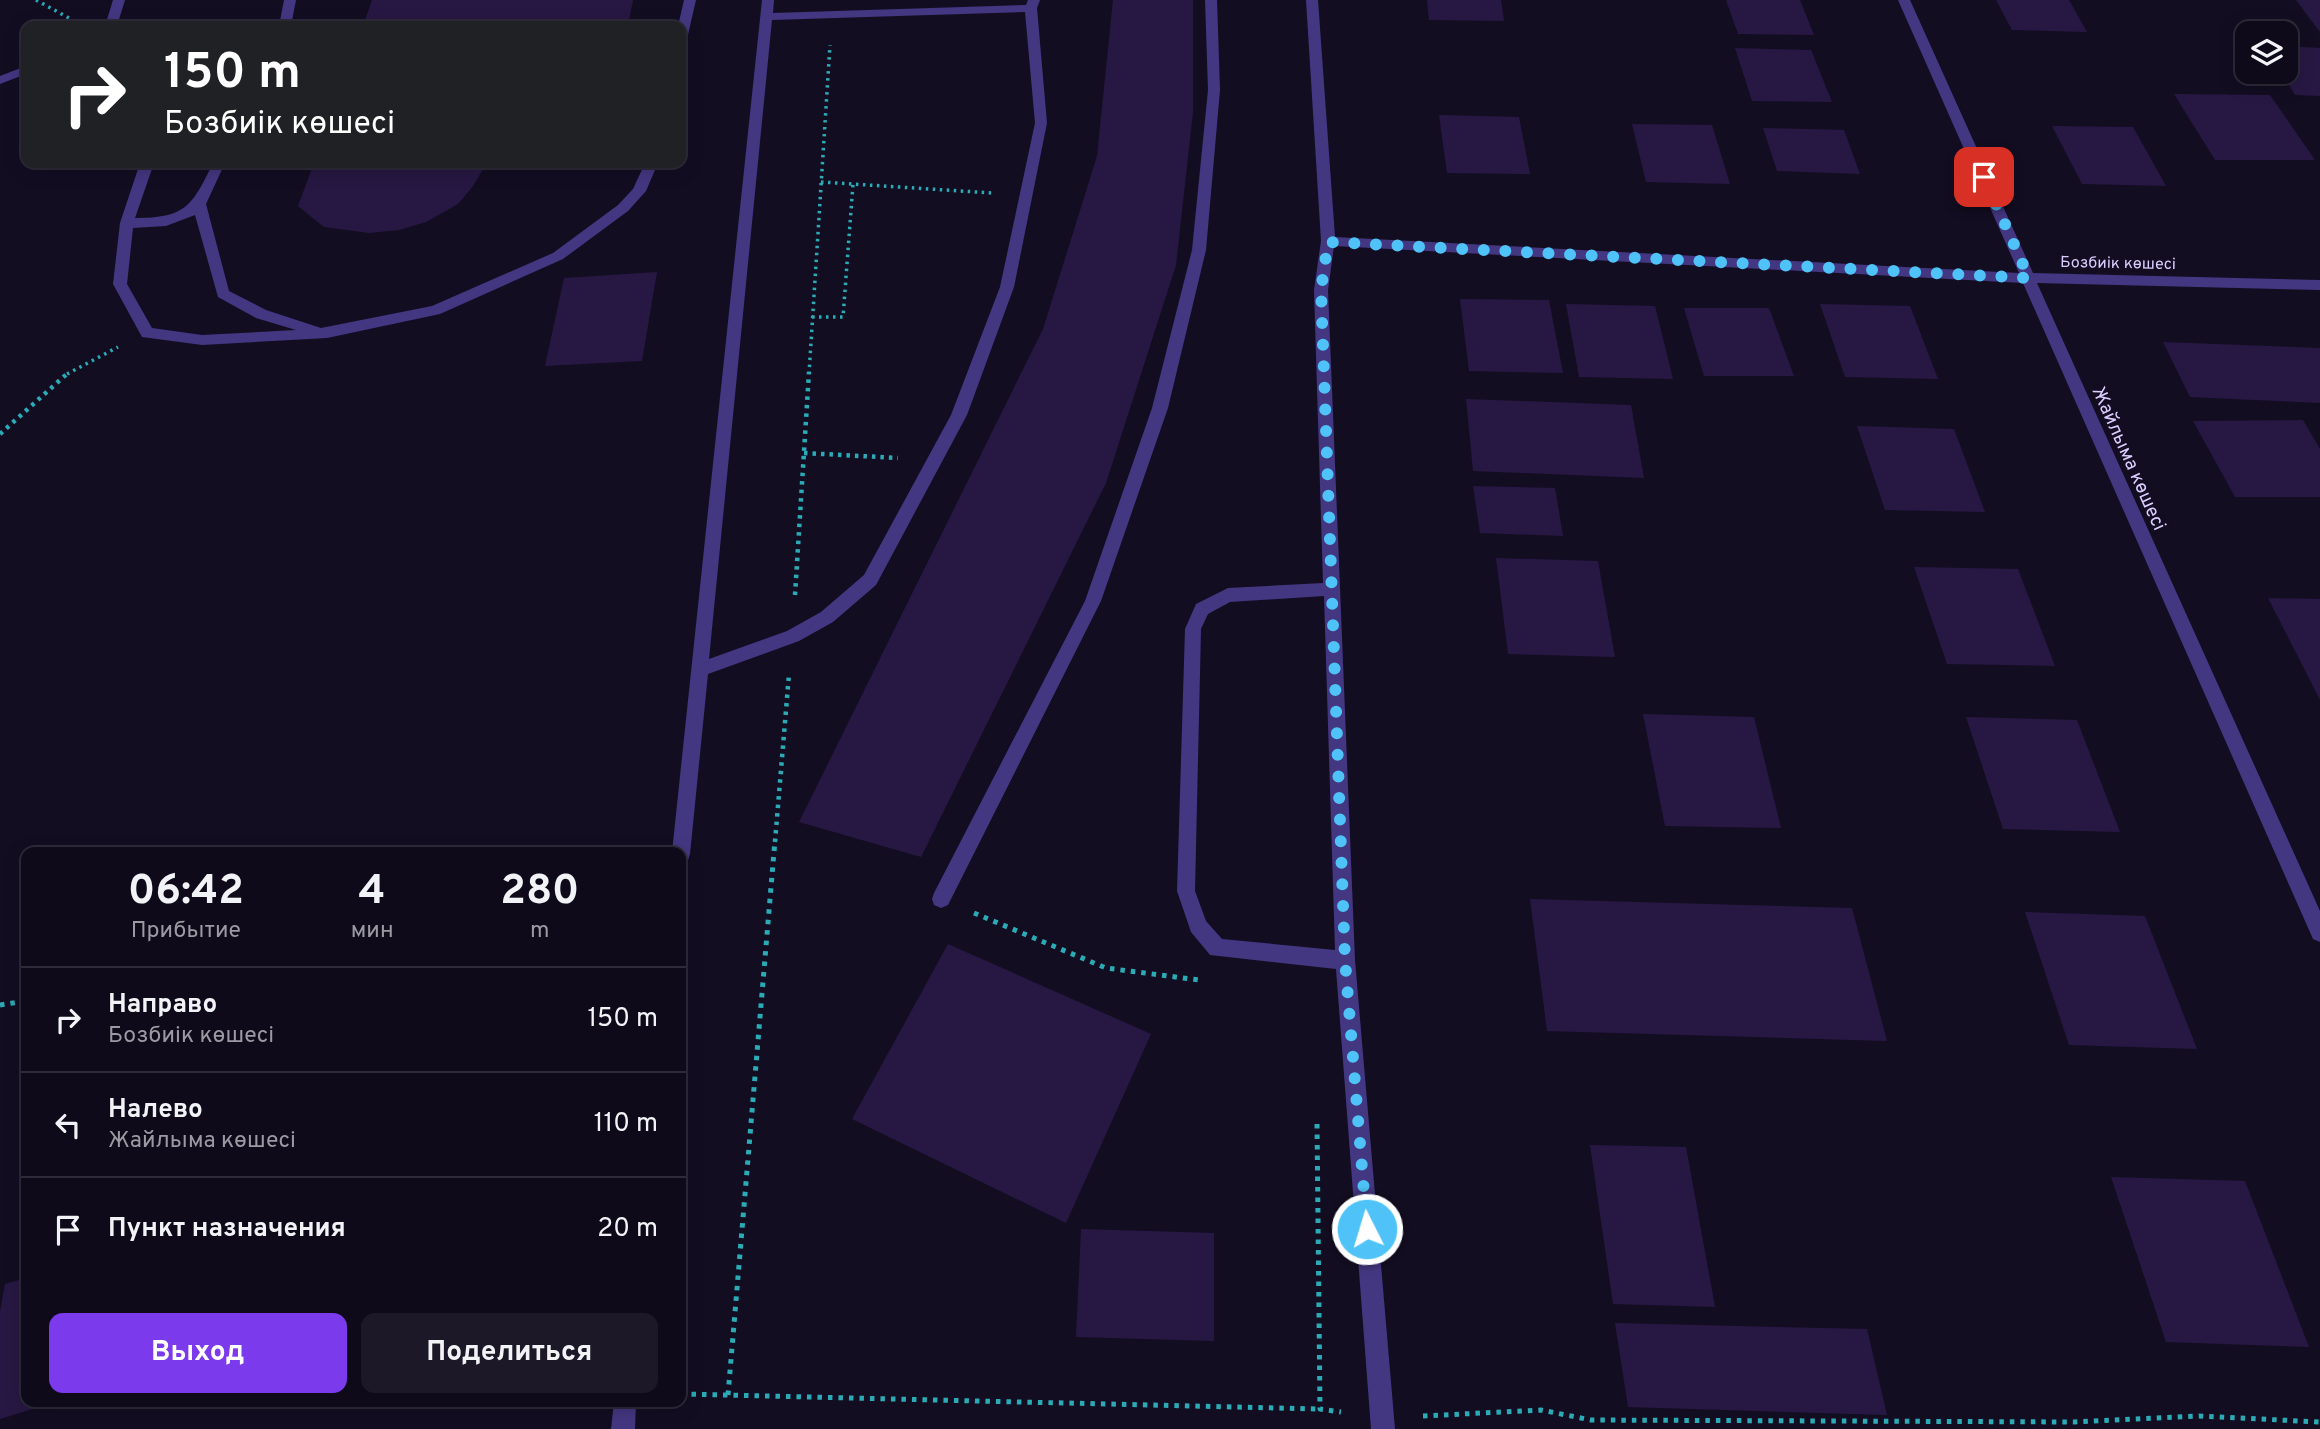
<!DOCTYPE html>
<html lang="ru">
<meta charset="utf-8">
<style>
body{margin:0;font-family:Overpass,sans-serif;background:#1c1827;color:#f1f3f6;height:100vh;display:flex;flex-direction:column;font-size:26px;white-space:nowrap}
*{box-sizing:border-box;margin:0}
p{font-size:23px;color:#9b9aa2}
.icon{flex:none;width:38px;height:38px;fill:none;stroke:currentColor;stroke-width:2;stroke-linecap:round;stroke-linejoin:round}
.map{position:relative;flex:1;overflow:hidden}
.details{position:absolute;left:21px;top:847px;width:665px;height:560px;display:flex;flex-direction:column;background:#0e0a1a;border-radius:14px;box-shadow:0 4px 18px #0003,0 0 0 2px #2e2b39}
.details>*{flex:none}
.hud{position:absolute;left:21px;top:21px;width:665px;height:147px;border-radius:14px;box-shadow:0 4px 18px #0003,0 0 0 2px #2e2b39;background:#202124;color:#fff;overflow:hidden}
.controls{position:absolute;left:2235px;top:21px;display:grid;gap:14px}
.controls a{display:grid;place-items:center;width:63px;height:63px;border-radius:14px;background:#0e0a1a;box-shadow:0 4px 18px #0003,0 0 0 2px #2e2b39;font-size:35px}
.pin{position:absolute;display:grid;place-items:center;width:60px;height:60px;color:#fff;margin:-30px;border-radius:14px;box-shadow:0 4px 10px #0006}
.me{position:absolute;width:77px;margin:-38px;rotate:355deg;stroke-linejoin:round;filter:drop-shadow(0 0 5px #0008)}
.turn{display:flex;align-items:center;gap:24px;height:147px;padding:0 28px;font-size:32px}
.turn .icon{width:91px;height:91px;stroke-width:2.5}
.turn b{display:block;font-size:49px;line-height:60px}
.eta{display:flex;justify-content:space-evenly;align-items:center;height:119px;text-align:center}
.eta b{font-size:42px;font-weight:700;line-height:49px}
.action{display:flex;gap:14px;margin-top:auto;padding:14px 28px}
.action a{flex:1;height:80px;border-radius:14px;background:#7c3aed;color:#fff;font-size:28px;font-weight:700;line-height:80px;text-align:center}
.action a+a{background:#1c1827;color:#f1f3f6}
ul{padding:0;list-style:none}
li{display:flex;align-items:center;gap:21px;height:105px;padding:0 28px;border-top:2px solid #2e2b39}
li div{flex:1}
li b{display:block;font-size:26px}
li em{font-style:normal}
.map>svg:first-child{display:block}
.building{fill:#271843}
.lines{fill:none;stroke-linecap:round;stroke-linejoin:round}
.path-far2{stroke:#2babb6;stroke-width:3.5;stroke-dasharray:2.5 4.5;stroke-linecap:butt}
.path-far1{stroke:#2babb6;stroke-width:4.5;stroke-dasharray:3.5 5;stroke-linecap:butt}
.path{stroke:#2babb6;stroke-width:5;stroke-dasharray:4.5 6;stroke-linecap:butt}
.minor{fill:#443782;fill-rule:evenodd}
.route{stroke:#4fc3f7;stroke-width:12;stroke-dasharray:0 21.6}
.labels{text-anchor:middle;stroke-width:7;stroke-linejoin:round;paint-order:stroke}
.far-street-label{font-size:16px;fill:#daceff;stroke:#130d22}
.street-label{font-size:19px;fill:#daceff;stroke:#130d22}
</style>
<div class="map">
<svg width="2320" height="1429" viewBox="0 0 2320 1429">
<rect width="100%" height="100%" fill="#130d22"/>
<g class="building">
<polygon points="372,0 633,0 628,26 363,26"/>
<polygon points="1113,0 1193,0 1193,112 1176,265 1106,483 921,857 799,822 1043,329 1097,156"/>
<polygon points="1427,0 1501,0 1504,21 1429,20"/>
<polygon points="1726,0 1800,0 1814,35 1738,34"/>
<polygon points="1996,0 2069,0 2087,32 2012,30"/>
<polygon points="2296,0 2320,0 2320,32"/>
<polygon points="2286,46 2320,48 2320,96 2295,95 2281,72 2286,72"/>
<polygon points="1735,48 1811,50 1832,102 1752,101"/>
<polygon points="2174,94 2270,95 2315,160 2215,160"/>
<polygon points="1439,115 1519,117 1530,174 1447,173"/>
<polygon points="1632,124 1712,125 1730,184 1646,182"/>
<polygon points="2052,126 2133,127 2166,186 2082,184"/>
<polygon points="1763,128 1844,130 1860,174 1777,171"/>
<polygon points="314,163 504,163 502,166 485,166 473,186 458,204 426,222 399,230 369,233 324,227 298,206"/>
<polygon points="657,272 642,361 545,366 564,278"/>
<polygon points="1460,299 1549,300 1563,373 1469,371"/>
<polygon points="1566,304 1655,306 1673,379 1579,377"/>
<polygon points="1820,304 1910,306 1938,379 1845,377"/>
<polygon points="1684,308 1769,308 1794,376 1704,376"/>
<polygon points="2163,342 2320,348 2320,403 2190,397"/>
<polygon points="1466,399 1631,405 1644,478 1473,471"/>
<polygon points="2303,420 2320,449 2320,497 2235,497 2193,421"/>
<polygon points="1857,426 1954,429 1985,512 1885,510"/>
<polygon points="1473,486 1555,488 1563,536 1480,533"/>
<polygon points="1496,558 1598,561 1615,657 1508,654"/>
<polygon points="1914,567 2018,569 2055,666 1947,664"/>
<polygon points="2268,598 2320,599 2320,700"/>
<polygon points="1643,714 1754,717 1781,828 1665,826"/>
<polygon points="1966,717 2077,720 2120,832 2003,829"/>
<polygon points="1530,899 1852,908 1887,1041 1547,1031"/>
<polygon points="2025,912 2145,916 2197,1049 2069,1045"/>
<polygon points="948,944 1151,1034 1066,1223 852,1119"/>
<polygon points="1590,1145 1686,1147 1715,1307 1613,1304"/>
<polygon points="2111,1177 2245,1181 2309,1347 2166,1342"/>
<polygon points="1081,1229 1214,1233 1214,1341 1076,1337"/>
<polygon points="26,1278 26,1402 55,1402 0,1419 0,1312 5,1284"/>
<polygon points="1615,1323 1867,1329 1887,1415 1628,1407"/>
</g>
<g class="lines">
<g class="path-far2">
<polyline points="36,0 78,23"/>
<polyline points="821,182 992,193"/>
<polyline points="812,317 843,317 853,184"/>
<polyline points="67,374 118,347"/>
<polyline points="809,374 830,45"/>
</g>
<g class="path-far1">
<polyline points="0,434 69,372"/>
<polyline points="804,453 898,458"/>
<polyline points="795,595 809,372"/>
<polyline points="775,842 789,674"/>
</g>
<g class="path">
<polyline points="974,913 1106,968 1199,980"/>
<polyline points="0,1005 26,1001"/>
<polyline points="1317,1124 1320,1409 1341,1412"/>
<polyline points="681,1394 1320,1409"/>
<polyline points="728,1395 775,840"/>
<polyline points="1423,1416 1541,1410 1591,1420 2074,1422 2199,1416 2320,1422"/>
</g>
<g class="minor">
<polygon points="113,0 125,0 117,26 105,26"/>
<polygon points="284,0 296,0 291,26 279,26"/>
<polygon points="684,0 696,0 687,39 681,43 681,26 678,26"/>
<path d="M762,0H774L773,13L1026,5L1028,0H1040L1037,8L1047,123L1014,287L967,415L876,585L833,622L799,641L708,674L690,854L688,860L681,863V852H672ZM1025,12L1035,123L1000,287L951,415L864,575L821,612L787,631L709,659L772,20Z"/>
<polygon points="1205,0 1217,0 1220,90 1206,250 1168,408 1101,601 948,905 941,908 934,905 932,899 934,893 1085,601 1152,408 1192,250 1208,90"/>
<path d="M1306,0H1318L1335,237L2019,273L1898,0H1910L2033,273L2320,280V290L2037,283L2320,911V942L2313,939L2023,283L1334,246L1328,290L1355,960L1395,1429H1371L1336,969L1210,955L1191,932L1177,891L1185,629L1196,604L1228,588L1323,583L1314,290L1321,241ZM1324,596L1335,950L1222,939L1206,921L1195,891L1201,629L1208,614L1230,602Z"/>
<polygon points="26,66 26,74 0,84 0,76"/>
<path d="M140,163H154L135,218C186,218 192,206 213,163H225L206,204L229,291L266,310L321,328L432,306L553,253L618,205L633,189L645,163H658L646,191L628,211L563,259L440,314L327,338L202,345L142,337L113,284L120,223ZM195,215L218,297L256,318L296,330L202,335L152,328L127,284L133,228L166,226Z"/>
<polygon points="614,1402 636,1402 635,1429 611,1429"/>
</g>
</g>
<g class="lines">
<polyline class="route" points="1367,1229 1345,960 1321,290 1328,242 2029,278 1984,177"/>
</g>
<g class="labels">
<g class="far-street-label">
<text transform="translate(2118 262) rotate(1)" y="6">Бозбиік көшесі</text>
</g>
<g class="street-label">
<text transform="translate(2130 458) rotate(66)" y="7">Жайлыма көшесі</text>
</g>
</g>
</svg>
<div class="controls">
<a><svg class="icon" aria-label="layers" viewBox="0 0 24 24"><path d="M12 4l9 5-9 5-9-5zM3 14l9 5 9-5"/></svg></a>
</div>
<div class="pin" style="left:1984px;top:177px;background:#d93025"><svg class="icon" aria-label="arrive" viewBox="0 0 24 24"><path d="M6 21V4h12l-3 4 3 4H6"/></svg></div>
<svg class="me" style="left:1367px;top:1229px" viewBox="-20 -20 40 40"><circle r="17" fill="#4fc3f7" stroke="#fff" stroke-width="3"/><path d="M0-11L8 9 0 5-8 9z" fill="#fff"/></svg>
<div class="hud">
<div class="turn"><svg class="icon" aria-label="right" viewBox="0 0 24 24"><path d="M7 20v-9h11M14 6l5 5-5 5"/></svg><div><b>150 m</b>Бозбиік көшесі</div></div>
</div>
<section class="details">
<div class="eta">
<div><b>06:42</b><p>Прибытие</p></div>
<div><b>4</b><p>мин</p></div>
<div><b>280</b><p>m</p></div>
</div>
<ul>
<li><svg class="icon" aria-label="right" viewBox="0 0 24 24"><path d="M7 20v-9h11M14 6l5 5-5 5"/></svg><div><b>Направо</b><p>Бозбиік көшесі</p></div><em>150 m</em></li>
<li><svg class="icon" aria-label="left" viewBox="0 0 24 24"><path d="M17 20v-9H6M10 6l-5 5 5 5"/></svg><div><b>Налево</b><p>Жайлыма көшесі</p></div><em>110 m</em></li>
<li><svg class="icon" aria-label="arrive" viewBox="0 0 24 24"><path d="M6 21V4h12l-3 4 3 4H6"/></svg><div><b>Пункт назначения</b></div><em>20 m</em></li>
</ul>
<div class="action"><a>Выход</a><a>Поделиться</a></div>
</section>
</div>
